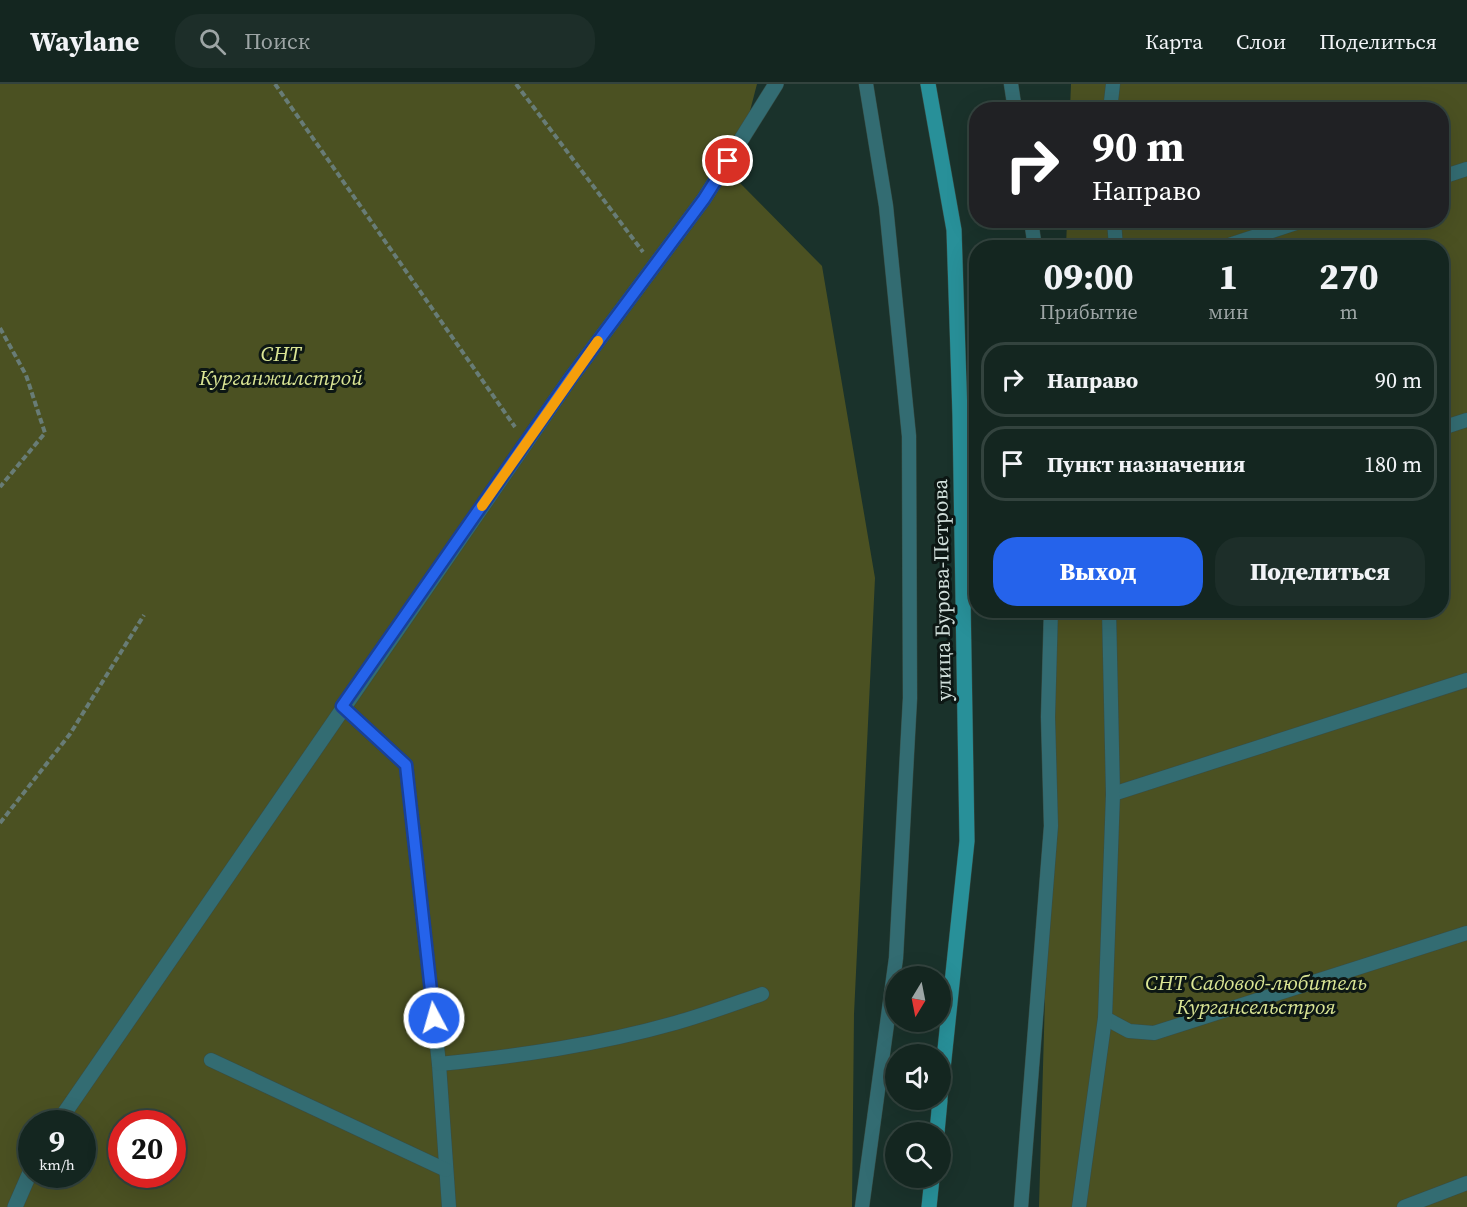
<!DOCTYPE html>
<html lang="ru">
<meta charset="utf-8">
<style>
body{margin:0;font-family:"Source Serif 4",serif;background:#1d2e29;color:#f1f3f6;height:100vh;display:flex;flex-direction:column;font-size:22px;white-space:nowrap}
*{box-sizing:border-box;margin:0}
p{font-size:20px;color:#9da5a5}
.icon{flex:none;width:33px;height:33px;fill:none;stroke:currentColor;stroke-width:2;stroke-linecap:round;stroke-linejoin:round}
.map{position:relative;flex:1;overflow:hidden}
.details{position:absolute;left:969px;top:156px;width:480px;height:378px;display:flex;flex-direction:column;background:#142620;border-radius:24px;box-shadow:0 6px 24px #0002,0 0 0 2px #33433e}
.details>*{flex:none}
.top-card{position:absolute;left:969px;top:18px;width:480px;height:126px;border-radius:24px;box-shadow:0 6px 24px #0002,0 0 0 2px #33433e;background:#202124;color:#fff;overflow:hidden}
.needle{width:39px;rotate:190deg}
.tools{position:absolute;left:885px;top:882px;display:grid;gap:12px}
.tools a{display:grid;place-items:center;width:66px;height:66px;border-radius:50%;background:#142620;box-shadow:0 6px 24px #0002,0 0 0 2px #33433e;font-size:30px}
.speed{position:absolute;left:18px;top:1026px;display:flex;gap:12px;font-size:30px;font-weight:700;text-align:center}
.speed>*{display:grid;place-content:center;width:78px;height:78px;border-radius:50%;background:#142620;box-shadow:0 6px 24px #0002,0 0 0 2px #33433e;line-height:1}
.speed small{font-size:15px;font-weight:400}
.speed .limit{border:9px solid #d22;background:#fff;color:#111}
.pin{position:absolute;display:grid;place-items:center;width:51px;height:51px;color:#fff;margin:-26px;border:3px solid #fff;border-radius:50%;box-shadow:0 2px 6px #0007}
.me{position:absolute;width:66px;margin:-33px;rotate:354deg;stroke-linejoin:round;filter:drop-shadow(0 0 4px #0008)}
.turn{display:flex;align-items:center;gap:21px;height:126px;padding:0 24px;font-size:27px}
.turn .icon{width:78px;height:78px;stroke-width:2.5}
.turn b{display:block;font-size:42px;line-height:51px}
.eta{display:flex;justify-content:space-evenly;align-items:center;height:102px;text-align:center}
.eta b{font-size:36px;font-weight:800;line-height:42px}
.button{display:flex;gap:12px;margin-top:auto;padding:12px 24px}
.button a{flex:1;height:69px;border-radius:24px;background:#2563eb;color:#fff;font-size:24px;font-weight:800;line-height:69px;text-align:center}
.button a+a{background:#1d2e29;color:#f1f3f6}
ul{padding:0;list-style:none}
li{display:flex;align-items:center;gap:18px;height:75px;margin:0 12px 9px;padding:0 12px;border:3px solid #33433e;border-radius:24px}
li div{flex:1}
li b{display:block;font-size:22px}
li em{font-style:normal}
header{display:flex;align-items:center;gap:36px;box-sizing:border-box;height:84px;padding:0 30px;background:#142620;border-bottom:2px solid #33433e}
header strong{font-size:28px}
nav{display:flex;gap:33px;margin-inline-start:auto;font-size:21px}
.search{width:420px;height:54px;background:#1d2e29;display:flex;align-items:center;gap:15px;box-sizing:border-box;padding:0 21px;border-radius:24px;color:#9da5a5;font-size:22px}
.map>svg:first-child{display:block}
.green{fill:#4b5122;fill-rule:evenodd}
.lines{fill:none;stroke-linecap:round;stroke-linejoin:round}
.lane-casing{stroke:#374e47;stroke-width:15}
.street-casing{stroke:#374e47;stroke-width:16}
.secondary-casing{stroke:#374e47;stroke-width:16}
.path{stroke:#687c76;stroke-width:4;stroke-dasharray:6 3;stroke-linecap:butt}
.lane{stroke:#336c72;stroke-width:14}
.street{stroke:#336c72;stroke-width:15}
.secondary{stroke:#289099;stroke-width:15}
.route-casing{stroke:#184099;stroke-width:15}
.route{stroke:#2563eb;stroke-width:10}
.slow{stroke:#f59e0b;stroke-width:10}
.labels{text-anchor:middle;stroke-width:6;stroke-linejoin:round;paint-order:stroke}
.park-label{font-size:21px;font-style:italic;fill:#dbe695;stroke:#0d1714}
.street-label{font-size:21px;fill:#d0deda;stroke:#0d1714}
</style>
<header>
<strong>Waylane</strong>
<div class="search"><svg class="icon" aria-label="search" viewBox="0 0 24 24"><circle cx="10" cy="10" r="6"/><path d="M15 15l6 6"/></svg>Поиск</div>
<nav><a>Карта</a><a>Слои</a><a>Поделиться</a></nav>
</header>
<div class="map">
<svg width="1467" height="1123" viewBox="0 0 1467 1123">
<rect width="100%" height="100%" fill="#1a322b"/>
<g class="green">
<path d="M0,0H757L733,92L822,182L875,494L854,930L852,1123H0ZM32,1040H82V1090H32ZM122,1040H172V1090H122Z"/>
<polygon points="1071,0 1467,0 1467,1123 1039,1123 1056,527 1442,526 1442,164 1066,163 1067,137 1442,136 1442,26 1070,25"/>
</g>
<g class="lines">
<defs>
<g id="lane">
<polyline points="1011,0 1015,26"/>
<polyline points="1110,26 1113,0"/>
<polyline points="1442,93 1467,85"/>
<polyline points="1031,136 1035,164"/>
<polyline points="1114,136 1116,164"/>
<polyline points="1220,164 1305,136"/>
<polyline points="1442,344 1467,336"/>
<polyline points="342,622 406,681 439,980 449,1123"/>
<polyline points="1113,710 1467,596"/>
<polyline points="1105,934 1129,947 1154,949 1467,849"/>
<polyline points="211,976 446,1086"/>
<path d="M439,980C519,972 597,961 675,939C704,931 733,920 762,910"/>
<polyline points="862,1123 896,874 910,614 909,352 886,122 866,0"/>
<polyline points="1021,1123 1051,742 1048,633 1051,526"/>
<polyline points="1079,1123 1105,934 1113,710 1109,526"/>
<polyline points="1404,1123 1467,1099"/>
</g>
<g id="street">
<polyline points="57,1040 570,295 704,115 776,0"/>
<polyline points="15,1123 32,1084"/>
</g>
<g id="secondary">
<polyline points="928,0 954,146 960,332 967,757 940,1013"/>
<polyline points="937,1048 940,1016"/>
<polyline points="929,1123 932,1094"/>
</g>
</defs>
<use href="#lane" class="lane-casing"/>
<use href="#street" class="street-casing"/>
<use href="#secondary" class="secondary-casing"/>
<g class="path">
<polyline points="275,0 515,343"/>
<polyline points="516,0 643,168"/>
<polyline points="0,244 26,291 45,349 0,403"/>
<polyline points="0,739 70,650 144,531"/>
</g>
<use href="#lane" class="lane"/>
<use href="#street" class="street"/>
<use href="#secondary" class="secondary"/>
</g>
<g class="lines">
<defs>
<polyline id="route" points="434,934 406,681 342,622 570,295 704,115 728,77"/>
</defs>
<use href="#route" class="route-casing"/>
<use href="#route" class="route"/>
<polyline class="slow" points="482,422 598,257"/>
</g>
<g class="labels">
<g class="park-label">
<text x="281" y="277">СНТ<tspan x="281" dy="24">Курганжилстрой</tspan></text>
<text x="1256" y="906">СНТ Садовод-любитель<tspan x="1256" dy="24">Кургансельстроя</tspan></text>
</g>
<g class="street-label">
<text transform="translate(942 506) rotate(-91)" y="7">улица Бурова-Петрова</text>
</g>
</g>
</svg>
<div class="tools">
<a><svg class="needle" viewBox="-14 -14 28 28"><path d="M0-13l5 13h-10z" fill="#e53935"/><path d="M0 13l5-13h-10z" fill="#9da5a5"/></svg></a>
<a><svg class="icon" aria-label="sound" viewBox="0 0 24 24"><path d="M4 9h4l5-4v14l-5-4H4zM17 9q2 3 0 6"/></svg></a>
<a><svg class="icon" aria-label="search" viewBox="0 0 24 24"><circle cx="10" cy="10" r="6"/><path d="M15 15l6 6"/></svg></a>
</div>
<div class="speed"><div>9<small>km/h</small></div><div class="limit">20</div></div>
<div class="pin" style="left:728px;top:77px;background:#d93025"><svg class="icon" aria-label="arrive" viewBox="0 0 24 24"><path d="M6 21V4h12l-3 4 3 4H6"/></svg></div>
<svg class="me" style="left:434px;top:934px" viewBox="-20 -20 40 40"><circle r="17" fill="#2563eb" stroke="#fff" stroke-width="3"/><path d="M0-11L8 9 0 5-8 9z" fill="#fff"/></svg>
<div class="top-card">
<div class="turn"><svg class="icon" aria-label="right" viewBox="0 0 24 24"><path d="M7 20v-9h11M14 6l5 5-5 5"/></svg><div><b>90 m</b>Направо</div></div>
</div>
<section class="details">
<div class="eta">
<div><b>09:00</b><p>Прибытие</p></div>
<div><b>1</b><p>мин</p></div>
<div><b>270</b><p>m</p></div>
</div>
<ul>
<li><svg class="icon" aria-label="right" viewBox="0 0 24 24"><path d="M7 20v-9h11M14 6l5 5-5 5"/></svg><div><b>Направо</b></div><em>90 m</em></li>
<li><svg class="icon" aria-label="arrive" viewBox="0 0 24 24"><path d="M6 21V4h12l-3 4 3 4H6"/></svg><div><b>Пункт назначения</b></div><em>180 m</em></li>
</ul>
<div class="button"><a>Выход</a><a>Поделиться</a></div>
</section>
</div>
